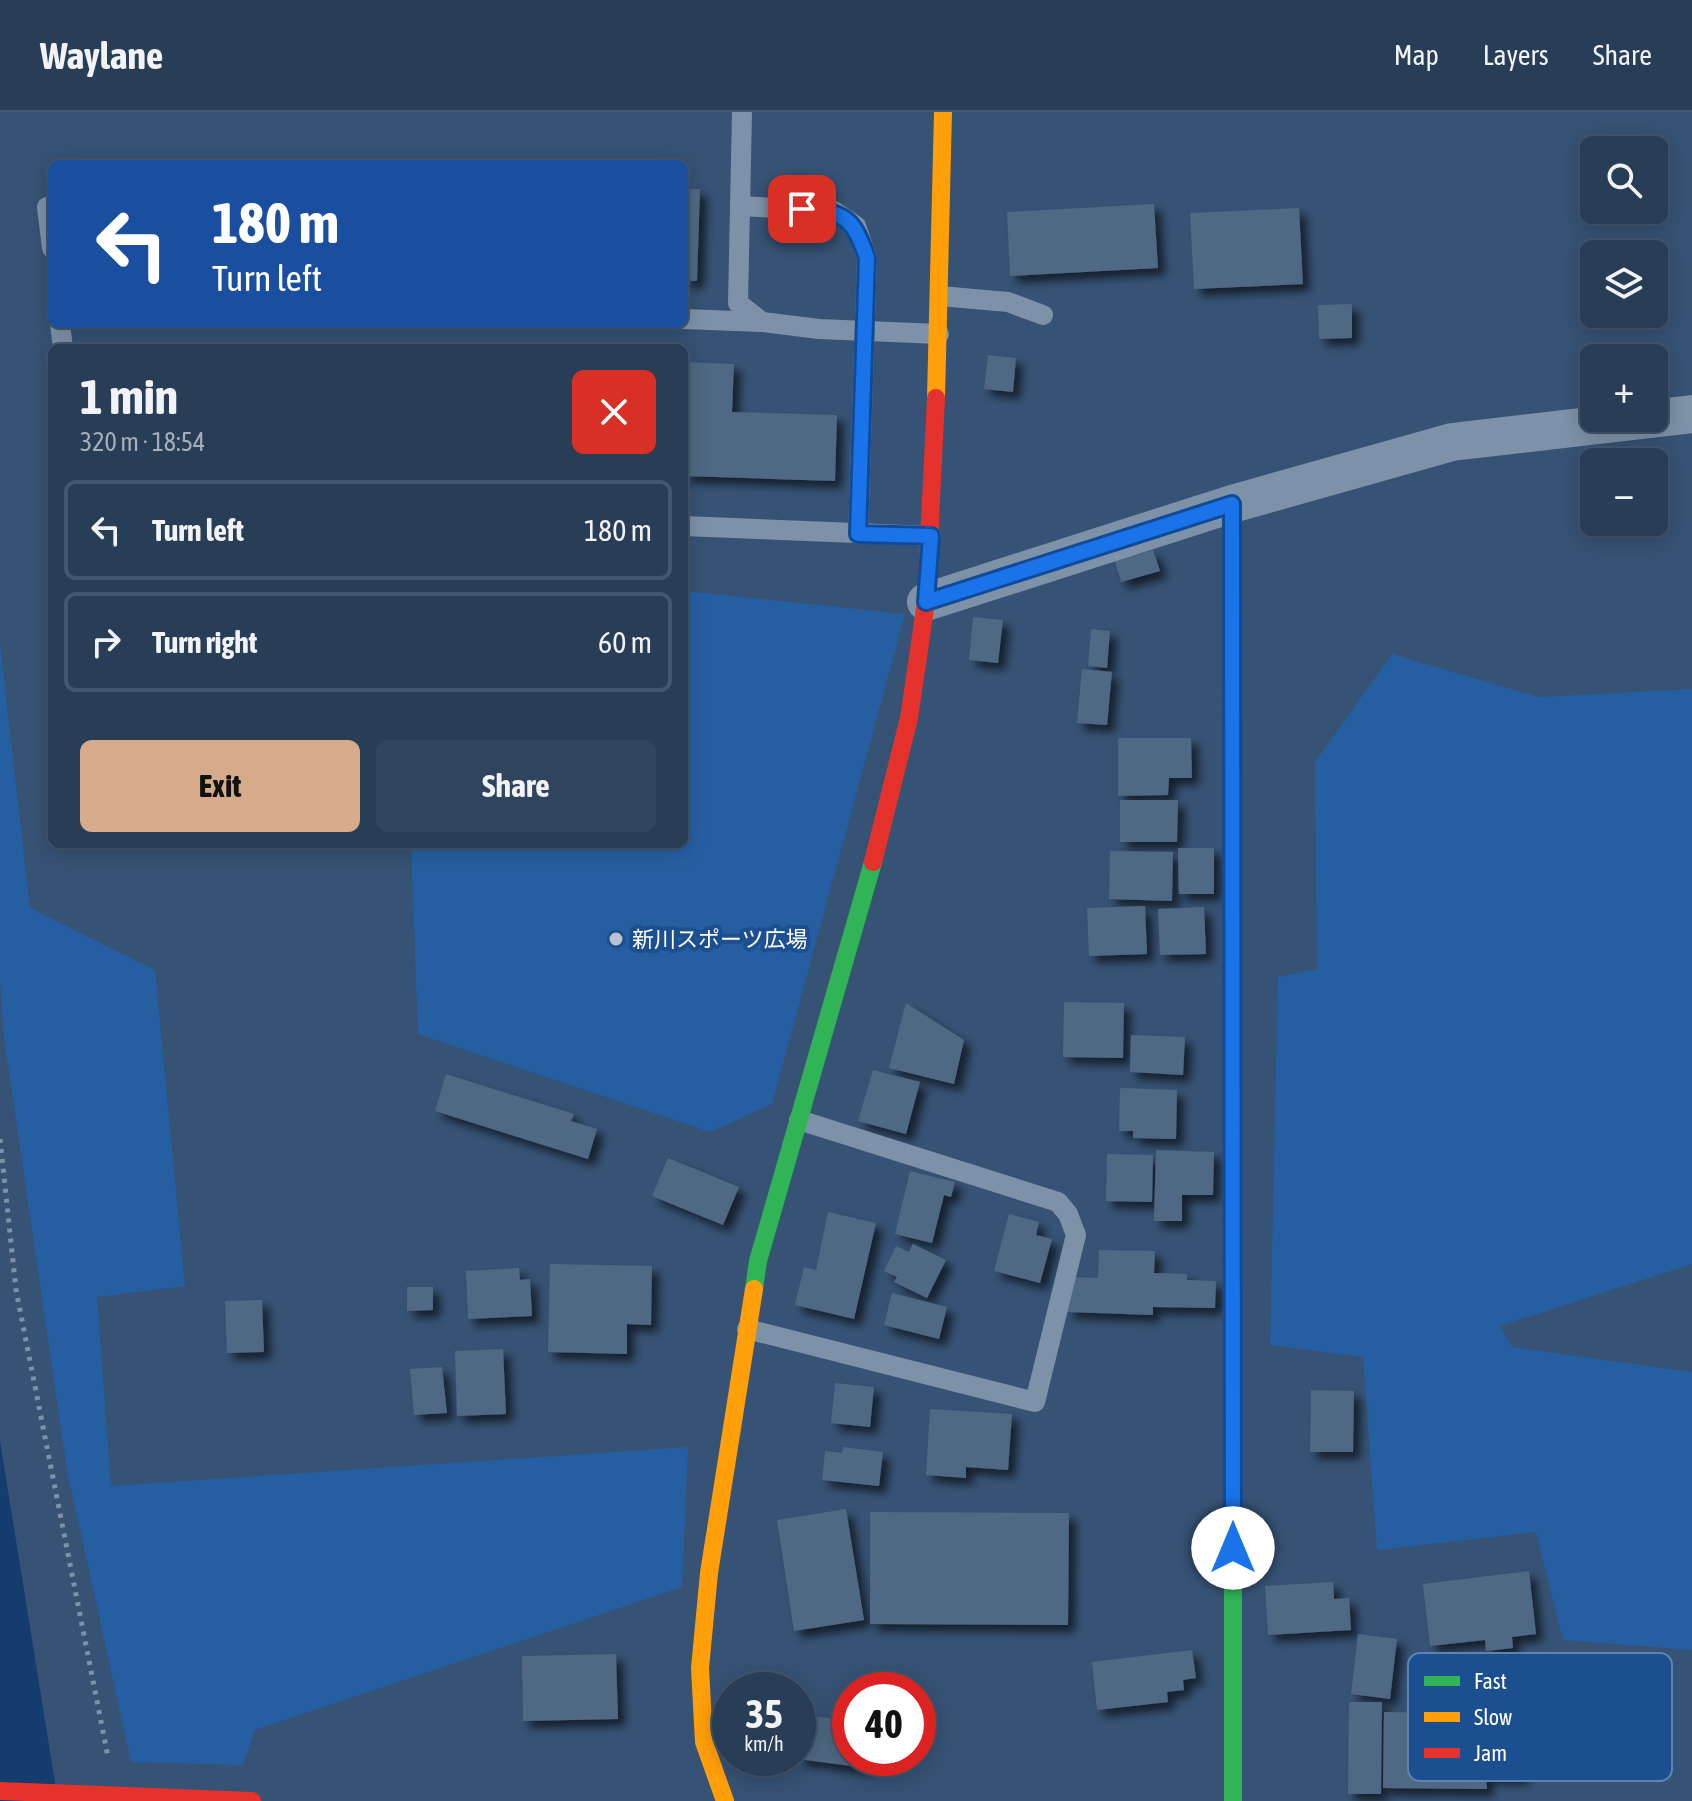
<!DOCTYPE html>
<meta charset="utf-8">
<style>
body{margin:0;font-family:"Asap Condensed","Noto Sans JP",sans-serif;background:#30455d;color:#f1f3f6;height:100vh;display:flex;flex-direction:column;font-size:30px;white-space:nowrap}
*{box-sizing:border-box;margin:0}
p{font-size:26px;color:#a5aeba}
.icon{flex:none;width:44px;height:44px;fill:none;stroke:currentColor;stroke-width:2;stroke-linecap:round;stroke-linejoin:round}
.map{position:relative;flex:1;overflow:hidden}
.sheet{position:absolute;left:48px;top:232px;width:640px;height:504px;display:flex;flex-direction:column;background:#283e57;border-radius:12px;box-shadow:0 4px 20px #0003,0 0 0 2px #44576d}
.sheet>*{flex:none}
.guide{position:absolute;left:48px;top:48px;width:640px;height:168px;border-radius:12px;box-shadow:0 4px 20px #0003,0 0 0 2px #44576d;background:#1a4fa0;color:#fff;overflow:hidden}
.fabs{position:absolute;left:1580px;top:24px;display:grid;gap:16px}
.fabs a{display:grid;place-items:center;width:88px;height:88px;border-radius:12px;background:#283e57;box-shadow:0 4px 20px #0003,0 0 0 2px #44576d;font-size:40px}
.speed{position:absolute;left:712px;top:1560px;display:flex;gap:16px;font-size:40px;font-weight:700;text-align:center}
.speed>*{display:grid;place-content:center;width:104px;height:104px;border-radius:50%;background:#283e57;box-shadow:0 4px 20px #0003,0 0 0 2px #44576d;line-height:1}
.speed small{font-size:20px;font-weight:400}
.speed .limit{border:12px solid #d22;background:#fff;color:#111}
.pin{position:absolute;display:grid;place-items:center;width:68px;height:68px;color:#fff;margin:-34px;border-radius:16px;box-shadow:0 4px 12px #0006}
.me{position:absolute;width:88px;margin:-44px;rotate:0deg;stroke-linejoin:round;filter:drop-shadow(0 0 6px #0008)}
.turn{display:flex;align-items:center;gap:28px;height:168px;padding:0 32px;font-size:36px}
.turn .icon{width:104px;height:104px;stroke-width:2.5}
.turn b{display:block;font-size:56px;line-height:68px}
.round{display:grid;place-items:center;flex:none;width:84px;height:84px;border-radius:12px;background:#30455d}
.head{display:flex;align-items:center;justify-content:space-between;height:136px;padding:0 32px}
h1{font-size:48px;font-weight:700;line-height:60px}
.primary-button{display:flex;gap:16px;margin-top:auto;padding:16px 32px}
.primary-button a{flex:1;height:92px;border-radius:12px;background:#d6ab8b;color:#111;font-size:32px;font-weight:700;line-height:92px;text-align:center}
.primary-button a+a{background:#30455d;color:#f1f3f6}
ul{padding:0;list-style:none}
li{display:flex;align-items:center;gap:24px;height:100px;margin:0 16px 12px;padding:0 16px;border:4px solid #44576d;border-radius:12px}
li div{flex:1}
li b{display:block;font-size:30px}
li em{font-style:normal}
header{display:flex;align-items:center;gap:48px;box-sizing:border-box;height:112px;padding:0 40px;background:#283e57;border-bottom:2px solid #44576d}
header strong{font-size:38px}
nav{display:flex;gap:44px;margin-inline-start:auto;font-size:28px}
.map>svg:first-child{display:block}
.green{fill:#265fa1}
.water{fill:#153c6e}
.building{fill:#506783;filter:url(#shadow)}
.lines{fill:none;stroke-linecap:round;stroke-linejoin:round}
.path{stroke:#7d92a8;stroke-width:5;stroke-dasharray:4 6;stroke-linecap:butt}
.lane{stroke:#7d92a8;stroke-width:20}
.street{stroke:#7d92a8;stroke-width:38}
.fast{stroke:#30b455;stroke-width:18}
.slow{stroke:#ff9f0a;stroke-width:18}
.jam{stroke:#e5322d;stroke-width:18}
.route-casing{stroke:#114b97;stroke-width:20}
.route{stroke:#1a73e8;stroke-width:14}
.poi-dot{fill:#b9c2ce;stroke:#1b4f8f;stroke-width:3}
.labels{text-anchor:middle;stroke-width:8;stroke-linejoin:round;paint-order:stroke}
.poi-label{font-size:22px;fill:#fff;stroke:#1b4f8f;text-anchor:start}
.key{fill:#1b4f8f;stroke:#5f84b1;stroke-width:2}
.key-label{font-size:22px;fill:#fff}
</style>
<header>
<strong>Waylane</strong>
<nav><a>Map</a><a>Layers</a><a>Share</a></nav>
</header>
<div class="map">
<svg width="1692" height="1689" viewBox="0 0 1692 1689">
<defs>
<filter id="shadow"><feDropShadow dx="7" dy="7" stdDeviation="4" flood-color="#0009"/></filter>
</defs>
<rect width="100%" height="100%" fill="#365274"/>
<g class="green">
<polygon points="684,479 905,502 772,992 710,1020 418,922 411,732 684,732"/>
<polygon points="0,532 30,796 155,858 185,1174 97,1185 111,1374 688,1335 682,1475 255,1618 243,1653 131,1650 67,1358 4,926 0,871"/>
<polygon points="1392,542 1539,585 1692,577 1692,1152 1500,1214 1512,1235 1692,1260 1692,1538 1563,1528 1536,1420 1377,1438 1363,1245 1270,1233 1278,865 1317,857 1315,650"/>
</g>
<polygon class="water" points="0,1329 58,1689 0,1689"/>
<g class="building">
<polygon points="684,77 700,77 697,169 684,169"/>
<polygon points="1154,92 1158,156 1010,164 1007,100"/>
<polygon points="1299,96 1303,172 1194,177 1190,101"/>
<polygon points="1352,192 1352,226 1319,227 1318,193"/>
<polygon points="134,231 203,233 203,236 134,236"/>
<polygon points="988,243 1016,246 1013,280 984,277"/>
<polygon points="684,250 734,252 732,300 837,303 835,369 684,364"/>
<polygon points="1153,438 1160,459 1121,470 1115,449"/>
<polygon points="973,505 1003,508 998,551 969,548"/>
<polygon points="1091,517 1110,519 1107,556 1088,554"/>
<polygon points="1082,557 1112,560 1107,613 1077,611"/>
<polygon points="1118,626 1191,626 1192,666 1169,666 1168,683 1118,684"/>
<polygon points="1120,688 1178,688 1177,730 1120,730"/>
<polygon points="1178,736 1214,736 1214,782 1179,782"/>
<polygon points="1110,739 1173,740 1172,789 1109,787"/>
<polygon points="1145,794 1147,842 1089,844 1087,796"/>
<polygon points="1204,795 1206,842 1160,843 1158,797"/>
<polygon points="1064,890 1124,891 1123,946 1063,945"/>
<polygon points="906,891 964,928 954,972 889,956"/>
<polygon points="1131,923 1185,925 1183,963 1130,960"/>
<polygon points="873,958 920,970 906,1022 858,1009"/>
<polygon points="446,962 574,1002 571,1009 597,1017 588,1047 435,999"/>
<polygon points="1120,976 1177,978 1176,1027 1133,1026 1133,1019 1119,1019"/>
<polygon points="1156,1038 1214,1040 1213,1083 1182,1083 1182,1109 1154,1109"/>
<polygon points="1107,1042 1153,1043 1152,1090 1106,1089"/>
<polygon points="668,1046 739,1075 723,1113 652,1084"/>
<polygon points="910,1059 955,1070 951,1085 944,1083 932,1131 895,1122"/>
<polygon points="828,1100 876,1111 854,1207 795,1193 804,1155 816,1158"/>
<polygon points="1009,1102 1039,1110 1036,1123 1052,1127 1040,1171 994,1159"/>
<polygon points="913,1132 946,1148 927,1186 894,1170 897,1165 884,1159 896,1134 909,1140"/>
<polygon points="1099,1138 1155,1139 1154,1161 1187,1162 1187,1168 1216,1169 1215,1196 1153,1195 1153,1203 1067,1200 1068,1165 1098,1166"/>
<polygon points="550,1152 652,1154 651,1213 627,1212 627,1242 548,1240"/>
<polygon points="519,1156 520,1168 530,1167 532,1204 468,1207 466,1159"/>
<polygon points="407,1175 433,1175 433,1198 407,1199"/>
<polygon points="892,1181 947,1195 939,1227 884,1213"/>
<polygon points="262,1188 264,1240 227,1241 225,1189"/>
<polygon points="503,1237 506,1302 457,1304 455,1239"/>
<polygon points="442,1255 447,1301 414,1303 410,1257"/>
<polygon points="835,1271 874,1275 870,1315 831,1311"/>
<polygon points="1311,1278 1354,1279 1353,1340 1310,1340"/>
<polygon points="930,1297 1012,1302 1008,1358 966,1355 966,1366 926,1363"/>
<polygon points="843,1335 883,1340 879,1374 822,1368 825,1339 842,1341"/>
<polygon points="846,1397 864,1508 794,1519 777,1408"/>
<polygon points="870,1400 1069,1401 1068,1513 870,1512"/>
<polygon points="1529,1459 1536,1522 1512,1525 1513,1536 1486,1539 1485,1528 1430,1534 1423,1472"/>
<polygon points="1333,1470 1334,1487 1349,1486 1351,1518 1268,1523 1265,1474"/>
<polygon points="1358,1522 1397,1527 1390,1587 1351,1582"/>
<polygon points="1192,1538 1196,1566 1183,1568 1184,1578 1167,1580 1168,1590 1097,1598 1092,1550"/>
<polygon points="616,1542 618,1607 523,1609 522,1544"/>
<polygon points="1349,1590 1382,1590 1381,1682 1348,1682"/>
<polygon points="1384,1600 1523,1602 1522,1666 1486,1665 1487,1677 1383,1676"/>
<polygon points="798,1602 850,1609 850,1646 867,1646 866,1656 798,1647"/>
</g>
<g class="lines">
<polyline class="path" points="0,1027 16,1178 108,1645"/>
<g class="lane">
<polyline points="742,0 738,191 762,210 819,217 939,222"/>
<polyline points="740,94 834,99 856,114 867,146 858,422"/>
<polyline points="47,95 52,136"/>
<polyline points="940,184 1008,190 1043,203"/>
<polyline points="684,207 762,210"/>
<polyline points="60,212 63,236"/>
<polyline points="684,414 931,424"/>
<polyline points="747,1217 1035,1290 1076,1123 1068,1102 1058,1090 799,1008"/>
</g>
<polyline class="street" points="926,490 1232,392 1452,330 1692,302"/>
<g class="fast">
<polyline points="754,1177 758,1149 873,750"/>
<polyline points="1233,1278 1233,1689"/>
</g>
<g class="slow">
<polyline points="936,286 943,0"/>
<polyline points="1232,924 1233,1278"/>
<polyline points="725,1689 704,1630 700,1556 709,1461 754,1177"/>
</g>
<g class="jam">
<polyline points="1232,392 1232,924"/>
<polyline points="873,750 909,606 926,490 936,286"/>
<polyline points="0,1679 252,1689"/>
</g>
</g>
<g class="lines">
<defs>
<path id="route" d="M802,97C845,100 853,105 867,146L858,422L931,424L926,490L1232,392L1233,1436"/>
</defs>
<use href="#route" class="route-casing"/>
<use href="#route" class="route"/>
</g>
<circle class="poi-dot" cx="616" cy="827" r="8"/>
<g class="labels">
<g class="poi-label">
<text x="632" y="835">新川スポーツ広場</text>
</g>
</g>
<rect x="1408" y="1541" width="264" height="128" rx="12" class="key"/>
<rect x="1424" y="1564" width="36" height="10" fill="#30b455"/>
<rect x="1424" y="1600" width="36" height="10" fill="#ff9f0a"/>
<rect x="1424" y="1636" width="36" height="10" fill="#e5322d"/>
<g class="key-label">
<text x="1474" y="1577">Fast</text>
<text x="1474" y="1613">Slow</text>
<text x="1474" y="1649">Jam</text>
</g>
</svg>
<div class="fabs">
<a><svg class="icon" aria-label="search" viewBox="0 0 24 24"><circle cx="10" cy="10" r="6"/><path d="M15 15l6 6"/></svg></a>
<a><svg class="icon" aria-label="layers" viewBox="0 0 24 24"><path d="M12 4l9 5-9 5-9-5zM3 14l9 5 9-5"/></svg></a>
<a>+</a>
<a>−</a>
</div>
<div class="speed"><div>35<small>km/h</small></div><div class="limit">40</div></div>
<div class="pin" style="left:802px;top:97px;background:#d93025"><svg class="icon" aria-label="arrive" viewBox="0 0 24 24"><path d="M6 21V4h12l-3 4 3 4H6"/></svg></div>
<svg class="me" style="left:1233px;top:1436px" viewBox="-20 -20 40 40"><circle r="19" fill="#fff"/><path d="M0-13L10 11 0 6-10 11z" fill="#1a73e8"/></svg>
<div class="guide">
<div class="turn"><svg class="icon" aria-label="left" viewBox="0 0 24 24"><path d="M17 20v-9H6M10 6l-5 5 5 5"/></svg><div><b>180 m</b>Turn left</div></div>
</div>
<section class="sheet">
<div class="head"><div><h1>1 min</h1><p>320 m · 18:54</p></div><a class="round" style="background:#d93025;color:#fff"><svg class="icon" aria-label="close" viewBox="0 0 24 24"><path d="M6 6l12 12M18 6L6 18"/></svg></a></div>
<ul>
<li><svg class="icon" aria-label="left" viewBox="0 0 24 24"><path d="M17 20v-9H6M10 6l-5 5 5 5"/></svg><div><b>Turn left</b></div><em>180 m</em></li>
<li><svg class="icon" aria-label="right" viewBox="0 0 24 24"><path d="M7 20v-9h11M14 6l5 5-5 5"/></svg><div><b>Turn right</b></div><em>60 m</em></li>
</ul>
<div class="primary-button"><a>Exit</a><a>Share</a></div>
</section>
</div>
